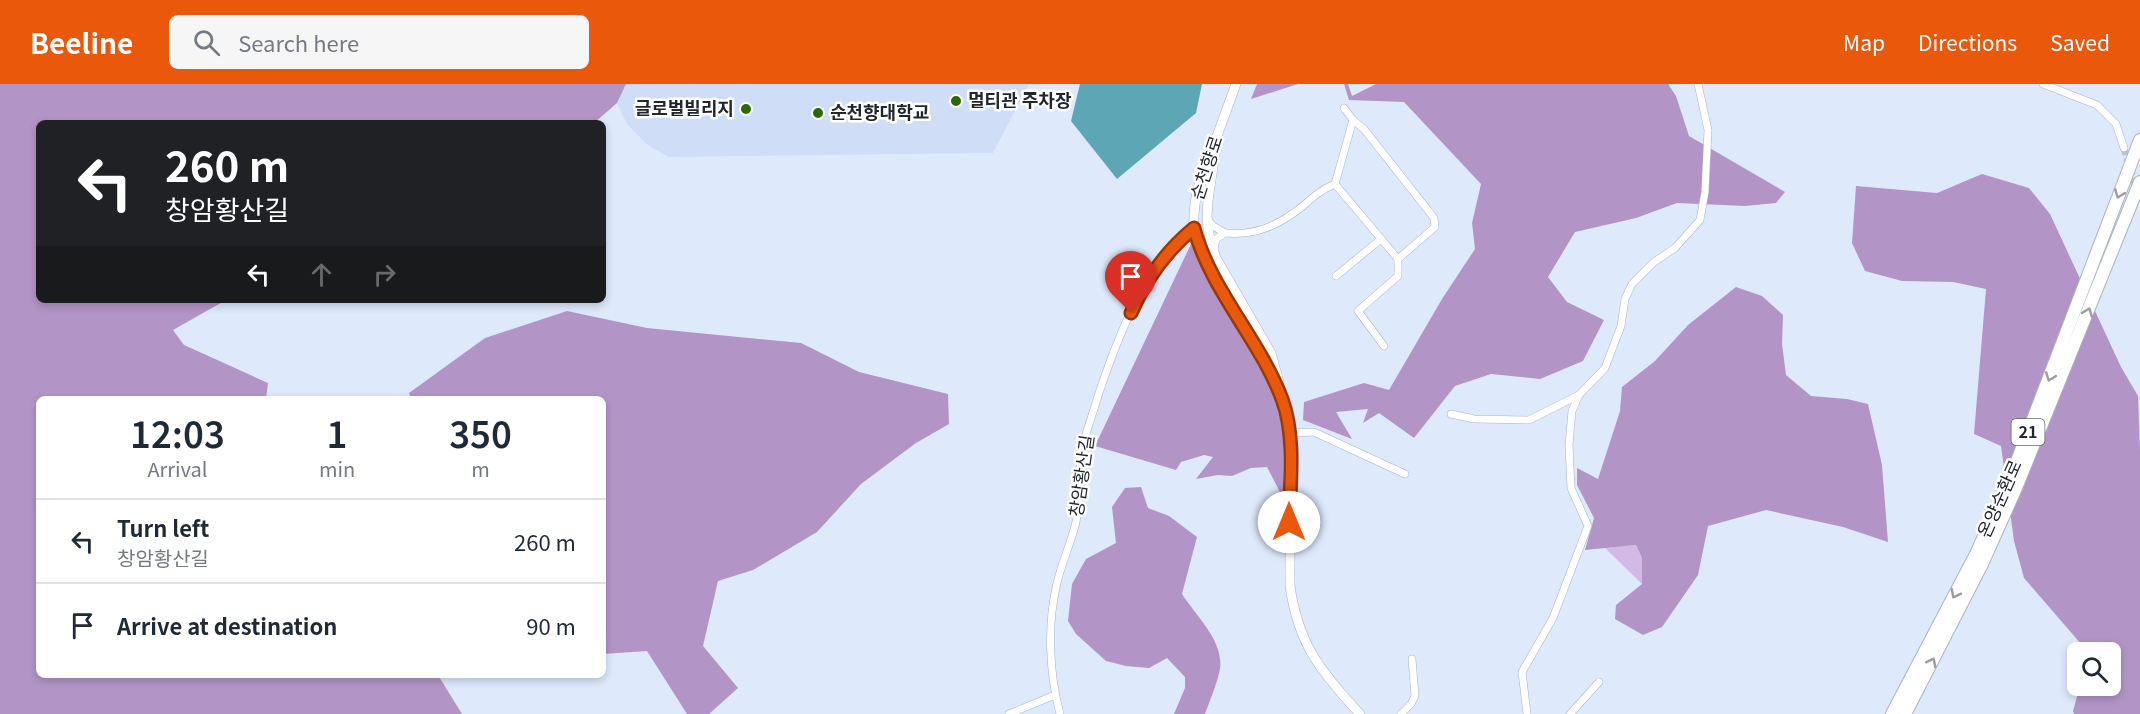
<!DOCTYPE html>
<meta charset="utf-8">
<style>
body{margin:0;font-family:Georgia,"Noto Sans KR",serif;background:#f6f6f7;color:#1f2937;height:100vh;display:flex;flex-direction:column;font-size:22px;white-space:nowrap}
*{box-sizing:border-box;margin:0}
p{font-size:20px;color:#747a83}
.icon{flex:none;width:33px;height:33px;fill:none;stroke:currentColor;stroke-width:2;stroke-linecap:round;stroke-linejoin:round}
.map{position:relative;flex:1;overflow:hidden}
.sheet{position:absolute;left:36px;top:312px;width:570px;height:282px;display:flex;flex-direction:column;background:#fff;border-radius:9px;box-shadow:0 3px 9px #0003}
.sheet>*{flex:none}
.top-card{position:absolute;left:36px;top:36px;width:570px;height:183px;border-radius:9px;box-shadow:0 3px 9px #0003;background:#202124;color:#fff;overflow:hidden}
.tools{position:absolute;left:2067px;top:558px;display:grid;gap:12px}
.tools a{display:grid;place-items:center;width:54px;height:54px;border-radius:9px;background:#fff;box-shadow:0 3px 9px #0003;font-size:30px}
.pin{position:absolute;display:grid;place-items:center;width:51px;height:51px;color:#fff;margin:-62px -26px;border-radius:50% 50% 50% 0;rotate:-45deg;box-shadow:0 0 6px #0007}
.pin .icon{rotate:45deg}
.me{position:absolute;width:66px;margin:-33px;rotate:0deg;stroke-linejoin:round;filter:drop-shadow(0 0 4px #0008)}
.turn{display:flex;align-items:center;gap:21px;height:126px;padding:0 30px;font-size:27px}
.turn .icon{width:78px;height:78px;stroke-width:2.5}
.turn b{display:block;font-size:42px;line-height:51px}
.lanes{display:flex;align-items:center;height:57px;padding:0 30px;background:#0003;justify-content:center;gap:30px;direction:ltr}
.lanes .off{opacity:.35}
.eta{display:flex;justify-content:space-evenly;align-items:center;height:102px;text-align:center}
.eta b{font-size:36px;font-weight:600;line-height:42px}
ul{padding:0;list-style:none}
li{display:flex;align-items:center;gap:18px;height:84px;padding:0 30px;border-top:2px solid #e0e1e3}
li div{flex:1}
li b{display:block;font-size:22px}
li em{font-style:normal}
header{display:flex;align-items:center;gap:36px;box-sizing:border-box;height:84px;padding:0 30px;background:#ea580c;color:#fff}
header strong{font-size:28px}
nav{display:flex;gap:33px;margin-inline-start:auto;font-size:21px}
.search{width:420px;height:54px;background:#f6f6f7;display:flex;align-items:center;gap:15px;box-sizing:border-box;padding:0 21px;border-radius:9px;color:#747a83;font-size:22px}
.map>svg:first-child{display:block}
.built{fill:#cfddf7}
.green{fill:#d3b9e5}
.forest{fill:#b295c6}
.water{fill:#5da6b5}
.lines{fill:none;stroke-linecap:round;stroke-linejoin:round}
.street-tunnel{stroke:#b8c2d3;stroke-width:7;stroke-dasharray:7 3.5;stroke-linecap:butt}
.street-casing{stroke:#a8b3c5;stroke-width:8}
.secondary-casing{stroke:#a8b3c5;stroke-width:10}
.highway-casing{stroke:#a8b3c5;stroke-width:14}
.street{stroke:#fff;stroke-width:7}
.secondary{stroke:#fff;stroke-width:9}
.highway{stroke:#fff;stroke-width:12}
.oneway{stroke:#9c9da0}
.route-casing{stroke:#983908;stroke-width:15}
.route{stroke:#ea580c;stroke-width:10}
.poi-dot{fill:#296b00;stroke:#fff;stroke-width:2}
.labels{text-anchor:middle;stroke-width:5;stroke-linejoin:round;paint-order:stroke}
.shield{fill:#fff;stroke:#64676c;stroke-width:1.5}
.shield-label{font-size:16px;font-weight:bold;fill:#22262d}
.poi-label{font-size:18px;font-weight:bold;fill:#22262d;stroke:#fff;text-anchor:start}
.street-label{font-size:18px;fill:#22262d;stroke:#fff}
</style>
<header>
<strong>Beeline</strong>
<div class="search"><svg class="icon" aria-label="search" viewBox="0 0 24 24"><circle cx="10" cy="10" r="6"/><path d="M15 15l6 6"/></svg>Search here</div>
<nav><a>Map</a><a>Directions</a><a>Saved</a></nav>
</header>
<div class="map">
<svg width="2140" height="630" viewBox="0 0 2140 630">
<rect width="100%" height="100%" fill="#dee9fc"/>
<polygon class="built" points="626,0 1029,0 993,69 669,73 649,62 627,40 617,19"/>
<polygon class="green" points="1636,461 1642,474 1642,500 1605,464"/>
<g class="forest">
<polygon points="0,0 626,0 617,19 594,39 39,39 39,216 226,216 173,246 184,261 268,299 266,315 39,315 39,591 438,591 462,630 0,630"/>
<polygon points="1257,0 1298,0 1251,15"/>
<polygon points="1344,0 1348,0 1352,12 1376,0 1668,0 1676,12 1689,52 1785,108 1776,119 1745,122 1677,119 1636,134 1575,148 1548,193 1567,218 1604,236 1583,277 1540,295 1491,290 1455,302 1414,354 1379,329 1363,339 1368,325 1336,328 1352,355 1303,336 1304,318 1364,299 1389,306 1442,215 1475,165 1472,139 1481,100 1404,18 1349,16"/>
<polygon points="1982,90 2029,104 2050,130 2121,283 2138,312 2140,366 2140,630 2074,630 2073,627 2080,602 2110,602 2110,568 2088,568 2024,494 2014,457 2001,362 1974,350 1986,205 1953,198 1902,197 1865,187 1852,159 1856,102 1937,109"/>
<polygon points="1191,160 1274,310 1284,351 1283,414 1267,383 1251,384 1232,392 1218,391 1196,395 1213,373 1204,371 1181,378 1176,386 1095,362"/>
<polygon points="1736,203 1762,212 1783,231 1782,260 1786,291 1811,312 1847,315 1868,320 1882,381 1888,458 1843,443 1766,426 1708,442 1698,491 1662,543 1643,551 1615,535 1616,521 1642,500 1642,474 1636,461 1585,466 1594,434 1577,401 1577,384 1598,395 1620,327 1622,303 1655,277 1688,241"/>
<polygon points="567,227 647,244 801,259 859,288 948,310 949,340 916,359 861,400 817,448 753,486 718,497 703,562 738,604 709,630 687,630 647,567 603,570 603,315 411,315 409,309 485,254"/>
<path d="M1141,403L1148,424L1169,432L1197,453L1182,510C1196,532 1224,557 1220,585C1217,600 1210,616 1205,630H1174L1185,604V593L1167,574L1149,584L1126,582L1106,577L1076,550L1068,537L1072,500L1086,475L1116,459L1112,423L1125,404Z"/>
</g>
<polygon class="water" points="1080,0 1202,0 1196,29 1117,95 1071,37"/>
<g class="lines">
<polyline class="street-tunnel" points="2124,64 2140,116"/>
<defs>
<g id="street">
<polyline points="2043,0 2097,21 2116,40 2124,64"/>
<polyline points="1335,100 1398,175 1435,143 1434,134 1364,45 1353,36"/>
<polyline points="1208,136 1213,142 1225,149 1216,155 1214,165"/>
<path d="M1225,149C1256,152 1279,141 1303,122C1313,113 1322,105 1335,100L1353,36L1344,24"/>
<polyline points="1336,192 1381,155"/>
<polyline points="1384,262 1358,227 1398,192 1398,175"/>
<polyline points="1451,330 1474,335 1529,336 1579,311"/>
<polyline points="1290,349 1314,348 1405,390"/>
<polyline points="1009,630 1055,611"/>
<path d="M1060,630C1049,588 1047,541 1057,499C1062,478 1071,459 1076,438C1081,414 1078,389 1082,365C1086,347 1093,330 1098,312C1118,252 1143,185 1194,144"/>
<polyline points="1401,630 1411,620 1415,612 1412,575"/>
<polyline points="1527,630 1522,588 1553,534 1588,442 1571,404 1569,361 1572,327 1579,311 1605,284 1621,242 1625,215 1632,200 1654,178 1675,164 1700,136 1705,108 1708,46 1698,0"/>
<polyline points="1570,630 1599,598"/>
</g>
<g id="secondary">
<path d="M1236,0L1197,107C1195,119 1193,132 1194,144C1197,166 1211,185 1221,203C1247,249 1281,296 1290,349V502C1298,560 1321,588 1360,630"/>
<path d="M1215,67C1211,109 1199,131 1216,174L1271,269L1279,298"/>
</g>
<g id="highway">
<polyline points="1892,630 1976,470 2012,390 2140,56"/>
<polyline points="1905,630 1982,480 2016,404 2140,98"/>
</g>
</defs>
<use href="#street" class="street-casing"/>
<use href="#secondary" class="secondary-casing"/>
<use href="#highway" class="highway-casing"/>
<use href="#street" class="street"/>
<use href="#secondary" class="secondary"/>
<use href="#highway" class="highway"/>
</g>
<defs><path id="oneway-chevron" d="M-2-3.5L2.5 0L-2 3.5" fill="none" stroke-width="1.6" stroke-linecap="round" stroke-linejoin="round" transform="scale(1.5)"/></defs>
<g class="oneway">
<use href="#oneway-chevron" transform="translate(2119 110) rotate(111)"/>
<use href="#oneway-chevron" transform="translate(2088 228) rotate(-69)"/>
<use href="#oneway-chevron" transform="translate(2050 293) rotate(111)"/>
<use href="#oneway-chevron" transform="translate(1955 510) rotate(117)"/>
<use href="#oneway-chevron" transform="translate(1932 578) rotate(-63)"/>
</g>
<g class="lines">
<defs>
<path id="route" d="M1131,229C1145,197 1167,166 1194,144C1210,205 1260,256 1282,315C1296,353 1290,398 1289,438"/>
</defs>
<use href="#route" class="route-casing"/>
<use href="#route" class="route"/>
</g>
<g class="poi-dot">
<circle cx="956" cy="17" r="6"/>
<circle cx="746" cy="25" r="6"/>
<circle cx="818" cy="29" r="6"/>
</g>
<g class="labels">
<rect class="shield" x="2011.5" y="335" width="33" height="26" rx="4.5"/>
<g class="shield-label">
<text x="2028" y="354">21</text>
</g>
<g class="poi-label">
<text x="968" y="23">멀티관 주차장</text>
<text x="734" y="31" text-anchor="end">글로벌빌리지</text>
<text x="830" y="35">순천향대학교</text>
</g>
<g class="street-label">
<text transform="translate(1207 84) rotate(-72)" y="6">순천향로</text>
<text transform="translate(1082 392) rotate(-82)" y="6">창암황산길</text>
<text transform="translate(2000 415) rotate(-66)" y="6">온양순환로</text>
</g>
</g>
</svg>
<div class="tools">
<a><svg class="icon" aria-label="search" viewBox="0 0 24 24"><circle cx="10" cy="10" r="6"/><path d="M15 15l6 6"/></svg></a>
</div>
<div class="pin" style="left:1131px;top:229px;background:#d93025"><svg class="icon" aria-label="arrive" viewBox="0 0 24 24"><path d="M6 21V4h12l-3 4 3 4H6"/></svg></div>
<svg class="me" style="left:1289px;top:438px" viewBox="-20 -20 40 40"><circle r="19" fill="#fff"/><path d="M0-13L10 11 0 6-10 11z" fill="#ea580c"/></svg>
<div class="top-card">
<div class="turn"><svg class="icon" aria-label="left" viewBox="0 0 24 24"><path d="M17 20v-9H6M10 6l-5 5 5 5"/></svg><div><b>260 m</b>창암황산길</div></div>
<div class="lanes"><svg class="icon" aria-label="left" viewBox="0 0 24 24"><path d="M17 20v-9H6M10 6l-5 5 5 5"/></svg><svg class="icon off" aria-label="ahead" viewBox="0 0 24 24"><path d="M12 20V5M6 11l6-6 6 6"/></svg><svg class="icon off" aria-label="right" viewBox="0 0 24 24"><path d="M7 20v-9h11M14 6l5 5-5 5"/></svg></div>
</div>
<section class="sheet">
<div class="eta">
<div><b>12:03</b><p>Arrival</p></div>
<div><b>1</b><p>min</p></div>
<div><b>350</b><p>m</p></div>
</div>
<ul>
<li><svg class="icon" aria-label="left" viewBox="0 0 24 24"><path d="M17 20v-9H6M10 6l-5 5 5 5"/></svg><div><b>Turn left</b><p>창암황산길</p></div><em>260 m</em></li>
<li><svg class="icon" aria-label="arrive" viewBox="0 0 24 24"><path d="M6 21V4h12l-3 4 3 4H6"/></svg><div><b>Arrive at destination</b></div><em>90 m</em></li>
</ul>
</section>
</div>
